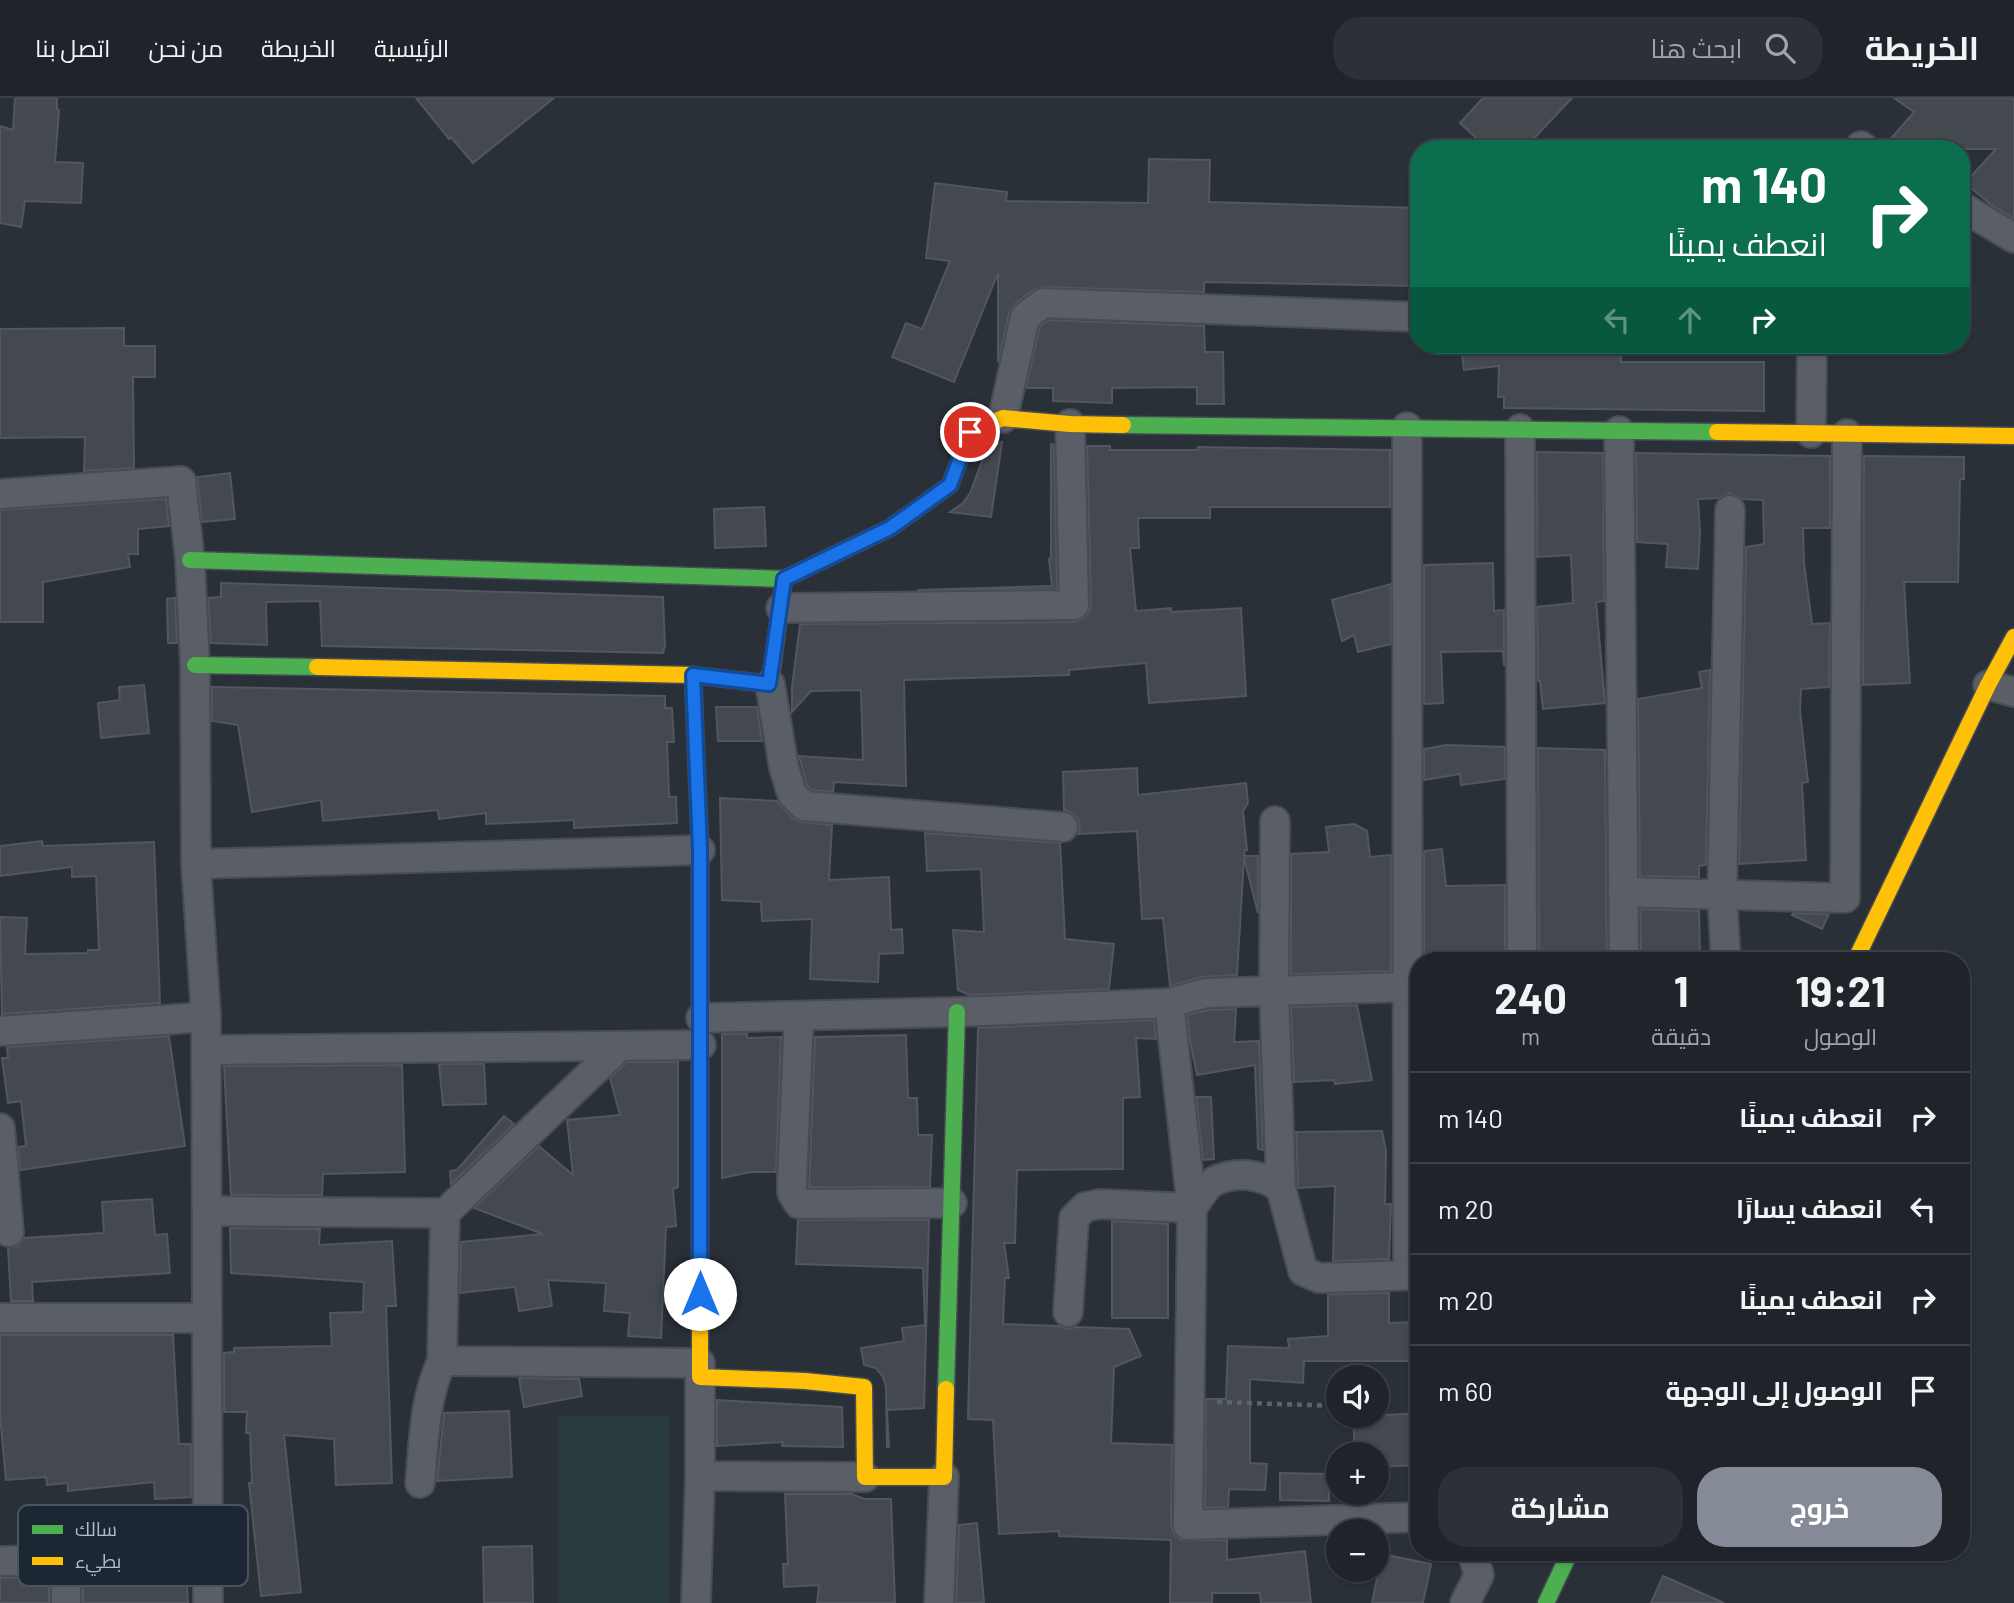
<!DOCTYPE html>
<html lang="ar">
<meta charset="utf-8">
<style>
body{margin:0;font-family:Barlow,Cairo,sans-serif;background:#2d3036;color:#f1f3f6;direction:rtl;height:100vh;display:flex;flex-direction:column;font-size:26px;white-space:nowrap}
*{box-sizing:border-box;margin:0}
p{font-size:23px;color:#a2a4a8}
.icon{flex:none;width:38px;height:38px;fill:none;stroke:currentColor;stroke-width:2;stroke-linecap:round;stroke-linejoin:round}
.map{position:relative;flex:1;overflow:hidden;direction:ltr}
.sheet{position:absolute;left:1410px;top:854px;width:560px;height:609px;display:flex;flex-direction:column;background:#20242a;border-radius:28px;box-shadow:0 2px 5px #0004,0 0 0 2px #3d4147;direction:rtl}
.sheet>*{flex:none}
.hud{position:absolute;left:1410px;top:42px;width:560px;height:214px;border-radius:28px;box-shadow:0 2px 5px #0004,0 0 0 2px #3d4147;direction:rtl;background:#0b6e4f;color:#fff;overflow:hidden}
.tools{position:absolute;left:1326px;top:1267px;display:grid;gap:14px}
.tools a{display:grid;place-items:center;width:63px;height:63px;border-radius:50%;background:#20242a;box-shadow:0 2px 5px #0004,0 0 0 2px #3d4147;font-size:35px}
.pin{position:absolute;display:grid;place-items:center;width:60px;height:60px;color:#fff;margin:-30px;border:4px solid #fff;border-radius:50%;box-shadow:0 2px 7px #0007}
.me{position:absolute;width:77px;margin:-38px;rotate:0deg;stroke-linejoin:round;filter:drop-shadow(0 0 5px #0008)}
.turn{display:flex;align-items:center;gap:24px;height:147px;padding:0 28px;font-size:32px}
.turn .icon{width:91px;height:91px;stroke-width:2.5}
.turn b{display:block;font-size:49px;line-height:60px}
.lanes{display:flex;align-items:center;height:66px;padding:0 28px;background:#0003;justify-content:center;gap:35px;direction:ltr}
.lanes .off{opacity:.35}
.eta{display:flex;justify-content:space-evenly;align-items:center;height:119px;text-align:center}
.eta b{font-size:42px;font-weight:700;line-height:49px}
.action{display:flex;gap:14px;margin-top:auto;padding:14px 28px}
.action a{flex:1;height:80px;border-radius:28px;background:#848b96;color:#fff;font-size:28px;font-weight:700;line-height:80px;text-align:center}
.action a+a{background:#2d3036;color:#f1f3f6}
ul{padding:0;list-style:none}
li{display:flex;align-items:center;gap:21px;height:91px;padding:0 28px;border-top:2px solid #3d4147}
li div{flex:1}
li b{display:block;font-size:26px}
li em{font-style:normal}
header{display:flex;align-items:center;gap:42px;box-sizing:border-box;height:98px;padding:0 35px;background:#20242a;border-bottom:2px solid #3d4147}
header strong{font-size:33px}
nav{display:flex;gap:38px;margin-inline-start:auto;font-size:24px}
.search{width:490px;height:63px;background:#2d3036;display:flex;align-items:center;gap:18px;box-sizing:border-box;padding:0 24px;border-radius:28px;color:#a2a4a8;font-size:26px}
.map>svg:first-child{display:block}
.green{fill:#273a3e}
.building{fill:#444950;stroke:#52575f;stroke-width:2}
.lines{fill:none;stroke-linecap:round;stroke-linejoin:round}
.street-casing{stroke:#484c53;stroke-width:32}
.fast-casing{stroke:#484c53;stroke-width:19}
.slow-casing{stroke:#484c53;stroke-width:19}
.path{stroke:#5d636a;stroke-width:4.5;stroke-dasharray:5 5;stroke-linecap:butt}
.street{stroke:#5a5e66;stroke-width:28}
.fast{stroke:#4caf50;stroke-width:16}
.slow{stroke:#ffc107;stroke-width:16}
.route-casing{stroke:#114b97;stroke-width:18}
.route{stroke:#1a73e8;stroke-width:12}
.key{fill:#1d2633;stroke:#4a5360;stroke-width:2}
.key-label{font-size:19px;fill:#b4bcc9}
</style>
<header>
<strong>الخريطة</strong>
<div class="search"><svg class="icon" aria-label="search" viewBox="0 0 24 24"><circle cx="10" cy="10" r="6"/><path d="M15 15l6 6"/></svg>ابحث هنا</div>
<nav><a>الرئيسية</a><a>الخريطة</a><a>من نحن</a><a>اتصل بنا</a></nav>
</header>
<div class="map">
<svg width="2014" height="1505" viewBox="0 0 2014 1505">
<rect width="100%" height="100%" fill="#2a3038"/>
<polygon class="green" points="669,1317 669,1505 558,1505 558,1318"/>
<g class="building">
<polygon points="15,0 57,0 57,11 59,12 55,64 83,65 81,105 25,103 21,129 0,125 0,28 13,32"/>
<polygon points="416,0 554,0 473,65 451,39 449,41"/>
<polygon points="1483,0 1572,0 1524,51 1488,51 1460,25"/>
<polygon points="1894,0 2014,0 2014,121 1990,106 1965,85 1996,51 1882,51 1914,14"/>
<polygon points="1149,61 1210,62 1209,104 1419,110 1419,188 1204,184 1204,194 1043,189 1033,192 1015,206 1009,215 998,264 998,175 954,284 892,259 906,225 922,231 950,163 926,160 935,85 1007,94 1006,103 1148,105"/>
<polygon points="1048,222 1204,228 1205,254 1223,254 1224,306 1197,306 1197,289 1112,290 1112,305 1053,303 1053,290 1026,290 1040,228"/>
<polygon points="124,230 124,248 155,248 155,279 133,279 134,370 84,373 85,339 0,340 0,231"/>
<polygon points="1477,247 1621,247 1621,264 1764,264 1764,313 1504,310 1504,299 1498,299 1499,268 1464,272 1461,248"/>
<polygon points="1002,344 991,419 950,414 963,405 970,395 987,350"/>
<polygon points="1051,346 1054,347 1057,491 917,492 1052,488 1049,461 1051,460"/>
<polygon points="1087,348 1110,348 1110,352 1198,352 1198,349 1390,352 1390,409 1210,409 1210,420 1138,420 1139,450 1130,450 1136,513 1171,510 1171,514 1241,510 1246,598 1149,605 1146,565 1069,572 1069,577 904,582 906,688 834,684 833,694 811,692 807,687 799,658 863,662 861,592 811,593 792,614 792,589 800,526 1074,524 1083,521 1089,514 1091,507"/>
<polygon points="1537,354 1603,355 1604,503 1596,504 1605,605 1543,611 1540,583 1538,583 1537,509 1573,505 1571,457 1537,459"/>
<polygon points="1636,355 1830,358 1830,430 1803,430 1804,465 1812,526 1830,525 1829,589 1801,591 1800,613 1808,684 1802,685 1806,762 1739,766 1746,449 1764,446 1763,402 1742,401 1730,395 1719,400 1698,401 1700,436 1698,471 1666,469 1668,446 1637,444"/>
<polygon points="1864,358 1964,359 1964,381 1960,381 1958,484 1904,484 1910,585 1863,587"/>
<polygon points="230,375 235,421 202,424 197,379"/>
<polygon points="166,401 169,428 138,431 138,456 128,456 130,469 43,484 43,524 0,524 0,412"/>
<polygon points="764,409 766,448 715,450 714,411"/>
<polygon points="1493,465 1494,513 1504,512 1504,568 1503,553 1441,554 1443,605 1424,606 1424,467"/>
<polygon points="221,485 663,499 665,548 663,555 322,548 320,503 266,504 267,547 211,545 208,500 221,499"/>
<polygon points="1391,486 1391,546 1358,554 1354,537 1342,543 1332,502"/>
<polygon points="175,500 177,545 168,545 167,501"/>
<polygon points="1710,572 1706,767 1699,768 1699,779 1640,778 1638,601 1702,590 1699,574"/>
<polygon points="144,587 149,635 101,640 98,605 120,602 119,589"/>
<polygon points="212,589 665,598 665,610 672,610 674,644 667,644 669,699 676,699 677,725 574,730 574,722 486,726 486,715 439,721 438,712 323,723 321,702 252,714 238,627 212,623"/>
<polygon points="716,609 757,609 762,643 718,643"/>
<polygon points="1446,647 1505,649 1505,681 1461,687 1460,676 1424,682 1424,651"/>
<polygon points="1538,650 1605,652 1607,863 1539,863"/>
<polygon points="1137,670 1138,697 1246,685 1248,705 1243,713 1247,752 1245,752 1244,758 1258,758 1258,815 1244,760 1237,877 1202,879 1170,888 1163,820 1142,821 1137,733 1078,736 1080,730 1078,721 1072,715 1064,712 1063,674"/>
<polygon points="720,700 777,703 792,720 802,724 832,727 829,782 889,779 891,832 902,831 903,855 879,856 878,884 810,881 812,821 762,823 761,804 722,802"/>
<polygon points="1354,726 1367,733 1370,759 1391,757 1391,873 1291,876 1291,756 1329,754 1326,729"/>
<polygon points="925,735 1060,745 1065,841 1114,846 1109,891 970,897 958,892 953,832 984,834 981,771 927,773"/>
<polygon points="42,743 43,748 154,744 160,905 2,916 0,819 27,820 25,856 88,855 88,852 99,852 96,778 72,779 72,769 0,778 0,748"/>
<polygon points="1442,751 1446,788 1505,787 1505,863 1424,863 1424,753"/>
<polygon points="1640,811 1699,813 1700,855 1641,856"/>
<polygon points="1793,815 1829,816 1822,831 1792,817"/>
<polygon points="1357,907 1372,982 1335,986 1334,982 1294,984 1291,909"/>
<polygon points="1236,911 1234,944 1259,943 1263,1052 1258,1051 1255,967 1197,977 1190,943 1187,917 1208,912"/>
<polygon points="1154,922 1156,941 1136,940 1140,999 1123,1000 1123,1071 1017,1072 1015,1145 1004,1145 1009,1180 1005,1180 1003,1226 1059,1228 1068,1231 1076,1229 1129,1231 1141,1258 1114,1269 1111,1345 1172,1347 1171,1427 1174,1436 1181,1442 1227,1442 1227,1462 1305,1453 1311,1505 1261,1505 1260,1495 1212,1495 1212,1505 1170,1505 1171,1442 1059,1438 1059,1433 999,1436 993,1322 968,1321 978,930"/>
<polygon points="722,936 747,936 747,940 781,939 776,1074 751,1074 722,1080"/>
<polygon points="906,937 908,1000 917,1000 918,1037 932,1037 930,1089 809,1089 815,939"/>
<polygon points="169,938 185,1048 20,1072 18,1049 26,1048 21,1003 8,1005 2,960 8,960 7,949"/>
<polygon points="627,964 678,964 678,1089 673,1091 676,1128 666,1129 661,1240 628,1238 630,1215 604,1213 606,1185 548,1182 552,1208 519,1213 515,1189 460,1195 461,1144 543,1136 474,1110 539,1048 573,1077 567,1022 620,1017 610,980"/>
<polygon points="439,966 484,966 486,1006 443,1007"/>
<polygon points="402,967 405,1074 323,1076 322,1097 231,1097 224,968"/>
<polygon points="1196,999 1211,999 1214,1061 1203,1062"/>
<polygon points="504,1018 514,1026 451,1086 450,1073 457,1072"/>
<polygon points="1382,1033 1386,1053 1385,1106 1391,1106 1389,1161 1333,1163 1335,1088 1298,1090 1296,1034"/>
<polygon points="152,1101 155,1137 167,1136 170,1175 32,1184 33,1203 11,1203 8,1150 18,1148 24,1140 104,1135 102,1104"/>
<polygon points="798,1122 929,1122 924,1310 887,1312 889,1349 887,1349 886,1289 883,1279 876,1270 864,1267 861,1250 904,1243 902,1230 925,1227 923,1170 796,1166"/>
<polygon points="1112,1123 1168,1126 1168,1220 1112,1220"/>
<polygon points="230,1130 320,1131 319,1147 392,1143 396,1208 386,1208 392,1385 336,1387 334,1341 284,1337 301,1494 261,1498 249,1385 252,1385 250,1335 246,1335 247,1314 224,1314 224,1255 234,1254 234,1250 332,1248 330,1215 363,1214 364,1184 231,1175"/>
<polygon points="1389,1195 1389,1225 1419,1224 1419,1263 1304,1263 1303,1285 1250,1281 1250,1365 1267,1366 1265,1392 1229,1391 1228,1409 1205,1410 1206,1301 1226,1301 1228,1248 1289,1250 1288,1241 1328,1238 1328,1196"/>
<polygon points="0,1237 173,1237 179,1346 191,1346 191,1399 155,1401 154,1384 68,1393 68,1385 47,1387 46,1379 6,1382 0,1317"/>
<polygon points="519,1280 579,1281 582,1298 524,1309"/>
<polygon points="717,1302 842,1309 843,1349 782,1348 783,1344 717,1348"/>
<polygon points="509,1313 512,1379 437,1383 444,1315"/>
<polygon points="1419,1315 1419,1367 1377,1369 1377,1356 1355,1356 1353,1319"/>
<polygon points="1280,1375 1329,1376 1329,1403 1280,1402"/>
<polygon points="785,1396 852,1396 864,1401 891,1401 895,1505 817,1505 819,1487 784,1489 783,1466 788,1466"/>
<polygon points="977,1425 984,1505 956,1505 959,1427"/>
<polygon points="532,1448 533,1505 484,1505 483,1449"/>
<polygon points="1382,1456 1431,1466 1423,1505 1372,1505"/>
<polygon points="186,1476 188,1505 83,1505 83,1478"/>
<polygon points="1663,1478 1724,1505 1651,1505"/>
<polygon points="49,1479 49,1505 0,1505 0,1480"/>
</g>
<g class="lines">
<defs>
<g id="street">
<polyline points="1861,48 1865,51"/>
<polyline points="1962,109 2014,140"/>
<polyline points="1003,320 1025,219 1043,205 1419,219"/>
<polyline points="1407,329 1408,1176"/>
<polyline points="1520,331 1522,863"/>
<polyline points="1619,333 1624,863"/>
<polyline points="1811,335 1812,247"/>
<polyline points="0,396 181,383 190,462 195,567 196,766"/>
<polyline points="781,510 1074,507 1070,326"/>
<polyline points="770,586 784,670 792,696 804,708 1063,729"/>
<polyline points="1988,587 2014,594"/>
<polyline points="1275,723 1274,895 1281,1090"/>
<polyline points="1623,794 1845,800 1847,336"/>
<polyline points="1726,863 1722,797 1730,412"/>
<polyline points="799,918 792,1082 792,1095 799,1106 952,1105"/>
<polyline points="701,920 957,914 1169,905 1206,895 1408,889"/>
<polyline points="0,933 206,919"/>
<polyline points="620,948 445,1115 442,1263 700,1265 700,1378 865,1379"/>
<polyline points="206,952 701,947"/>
<polyline points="0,1030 9,1134"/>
<polyline points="207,1113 445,1115"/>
<path d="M1419,1177L1319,1180L1303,1173L1281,1090C1262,1076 1236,1072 1213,1084C1205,1089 1198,1102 1192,1110L1188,1427L1419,1419"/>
<polyline points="1068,1214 1074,1120 1085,1109 1100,1106 1192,1110 1169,905"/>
<polyline points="0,1220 207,1220"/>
<path d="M420,1385C424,1343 424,1301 442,1263"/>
<polyline points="0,1463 208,1459"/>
<polyline points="66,1505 66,1461"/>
<polyline points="208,1505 206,919 196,766 700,752"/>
<polyline points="696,1505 700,1378"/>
<polyline points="939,1505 944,1379"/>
<polyline points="1465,1505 1479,1477 1472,1454"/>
</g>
<g id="fast">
<polyline points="1123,327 1717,334"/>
<polyline points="190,462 784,481 770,586 744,583"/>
<polyline points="195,567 317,569"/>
<polyline points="693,577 700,752 700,1182"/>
<polyline points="946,1291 957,914"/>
<polyline points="1546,1505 1570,1454"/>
</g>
<g id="slow">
<polyline points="1717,334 2014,338"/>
<polyline points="784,481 890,430 950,387 970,334 1003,320 1070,326 1123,327"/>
<polyline points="317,569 693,577 744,583"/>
<polyline points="1855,863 1988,587 2014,539"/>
<polyline points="700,1182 700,1279 805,1283 864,1289 865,1379 944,1379 946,1291"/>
</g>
</defs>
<use href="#street" class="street-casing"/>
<use href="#fast" class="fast-casing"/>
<use href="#slow" class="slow-casing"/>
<g class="path">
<polyline points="1217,1304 1339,1308"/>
<polyline points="1377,1310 1388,1310"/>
</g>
<use href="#street" class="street"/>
<use href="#fast" class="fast"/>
<use href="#slow" class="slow"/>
</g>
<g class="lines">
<defs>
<polyline id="route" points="700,1196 700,752 693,577 769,586 784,481 890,430 950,387 970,334"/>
</defs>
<use href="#route" class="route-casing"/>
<use href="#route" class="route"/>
</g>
<rect x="18" y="1407" width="230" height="81" rx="10" class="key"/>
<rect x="32" y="1427" width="31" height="9" fill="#4caf50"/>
<rect x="32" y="1459" width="31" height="8" fill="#ffc107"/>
<g class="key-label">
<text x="75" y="1438">سالك</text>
<text x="75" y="1470">بطيء</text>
</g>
</svg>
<div class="tools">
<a><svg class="icon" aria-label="sound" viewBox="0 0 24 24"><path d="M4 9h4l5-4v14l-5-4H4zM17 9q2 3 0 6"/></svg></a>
<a>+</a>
<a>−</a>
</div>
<div class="pin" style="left:970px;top:334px;background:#d93025"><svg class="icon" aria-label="arrive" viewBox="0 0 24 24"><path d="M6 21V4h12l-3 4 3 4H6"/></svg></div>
<svg class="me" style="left:700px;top:1196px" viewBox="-20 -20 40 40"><circle r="19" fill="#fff"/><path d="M0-13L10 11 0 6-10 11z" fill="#1a73e8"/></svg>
<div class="hud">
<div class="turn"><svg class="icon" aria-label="right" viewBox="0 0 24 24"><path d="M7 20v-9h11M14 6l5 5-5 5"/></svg><div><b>140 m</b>انعطف يمينًا</div></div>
<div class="lanes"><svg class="icon off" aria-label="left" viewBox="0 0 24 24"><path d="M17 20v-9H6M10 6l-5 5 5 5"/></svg><svg class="icon off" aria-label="ahead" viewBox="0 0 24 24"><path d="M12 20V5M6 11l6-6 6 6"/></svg><svg class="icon" aria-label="right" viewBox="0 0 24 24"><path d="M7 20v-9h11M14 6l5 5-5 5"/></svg></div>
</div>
<section class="sheet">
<div class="eta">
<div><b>19:21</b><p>الوصول</p></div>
<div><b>1</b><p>دقيقة</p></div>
<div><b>240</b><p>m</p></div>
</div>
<ul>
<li><svg class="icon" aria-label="right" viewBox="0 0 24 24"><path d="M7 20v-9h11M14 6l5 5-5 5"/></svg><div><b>انعطف يمينًا</b></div><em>140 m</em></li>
<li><svg class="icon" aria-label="left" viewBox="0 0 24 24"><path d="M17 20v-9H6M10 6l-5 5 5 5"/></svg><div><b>انعطف يسارًا</b></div><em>20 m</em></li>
<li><svg class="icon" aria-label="right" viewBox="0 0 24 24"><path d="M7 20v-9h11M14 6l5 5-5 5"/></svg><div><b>انعطف يمينًا</b></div><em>20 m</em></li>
<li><svg class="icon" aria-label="arrive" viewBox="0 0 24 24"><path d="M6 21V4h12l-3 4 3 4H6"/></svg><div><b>الوصول إلى الوجهة</b></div><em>60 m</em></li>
</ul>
<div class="action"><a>خروج</a><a>مشاركة</a></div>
</section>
</div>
